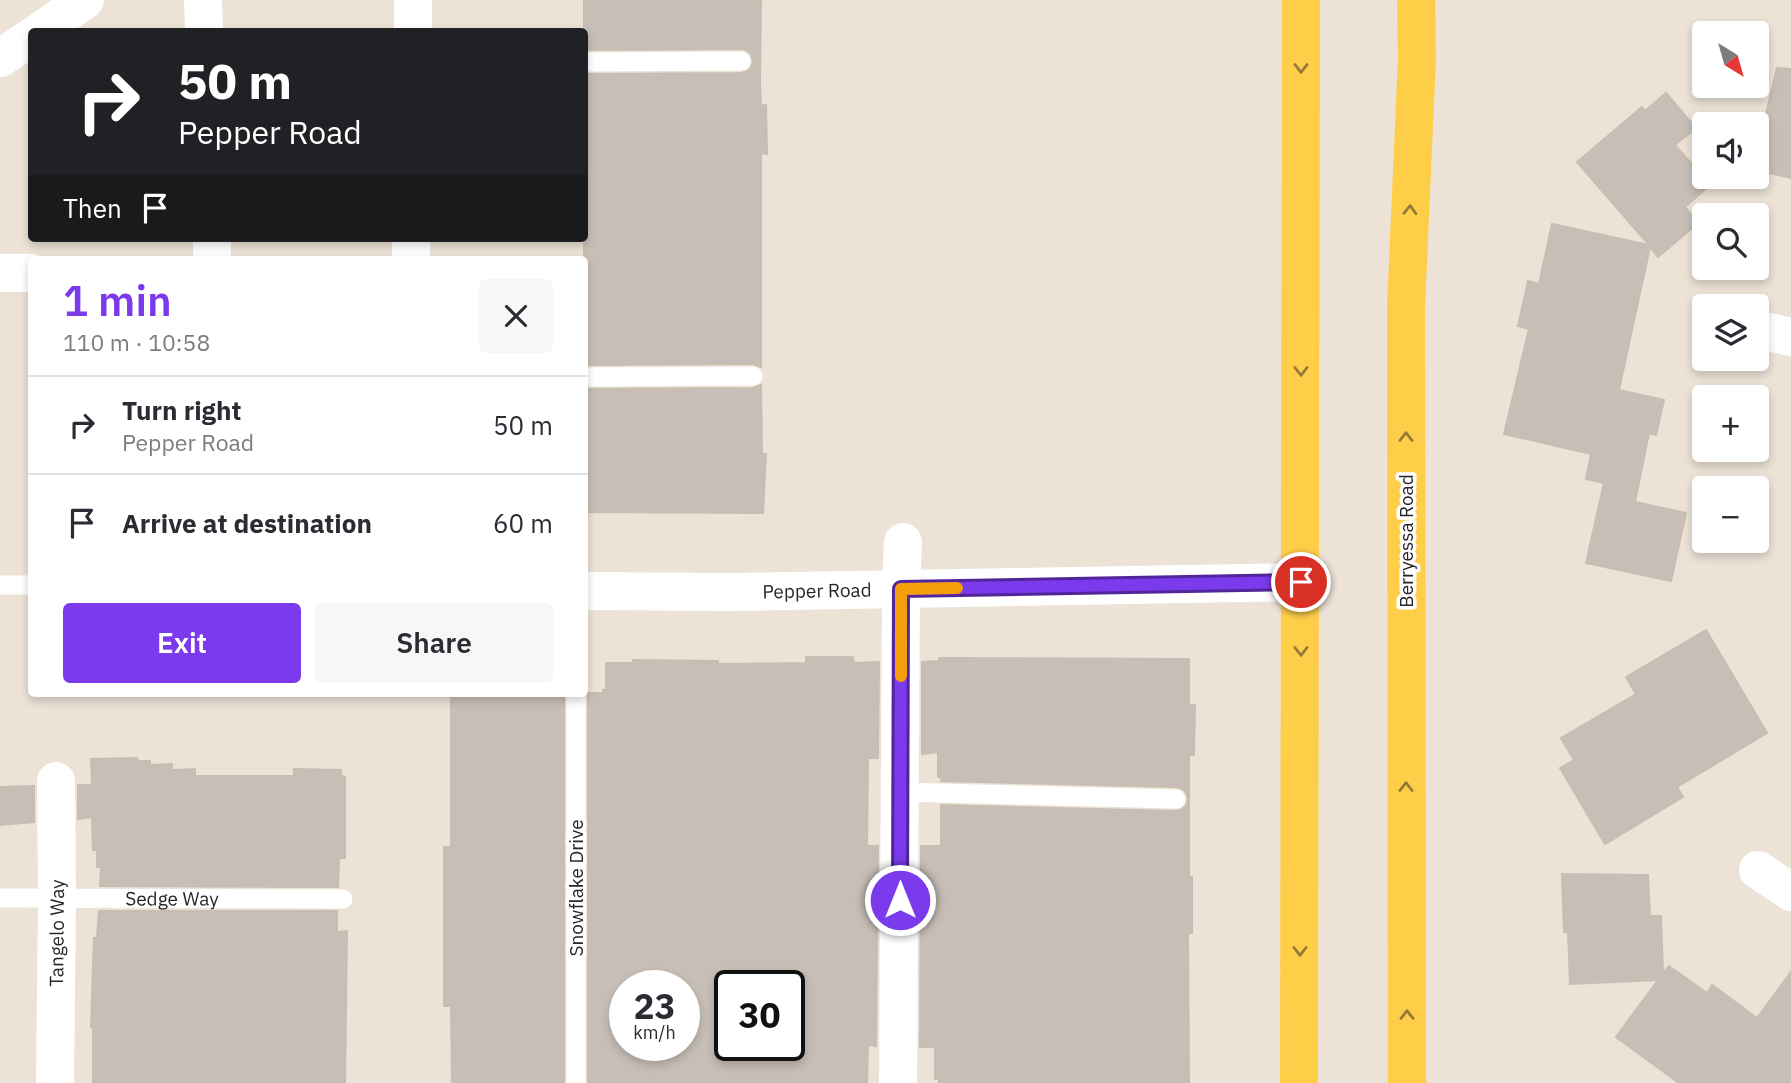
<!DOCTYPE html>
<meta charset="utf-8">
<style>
body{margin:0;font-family:"IBM Plex Sans",sans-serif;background:#f7f7f7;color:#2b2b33;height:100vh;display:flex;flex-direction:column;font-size:26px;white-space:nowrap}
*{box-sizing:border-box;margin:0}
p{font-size:23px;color:#7c7c81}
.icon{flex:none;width:38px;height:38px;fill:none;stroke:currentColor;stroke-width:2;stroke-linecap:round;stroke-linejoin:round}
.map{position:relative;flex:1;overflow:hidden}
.details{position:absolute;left:28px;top:256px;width:560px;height:441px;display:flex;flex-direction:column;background:#fff;border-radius:7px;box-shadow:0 4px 10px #0003}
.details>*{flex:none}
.banner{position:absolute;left:28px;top:28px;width:560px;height:214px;border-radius:7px;box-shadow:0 4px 10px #0003;background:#202124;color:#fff;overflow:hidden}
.needle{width:46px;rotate:143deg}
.controls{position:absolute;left:1692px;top:21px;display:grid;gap:14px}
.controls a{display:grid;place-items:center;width:77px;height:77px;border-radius:7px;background:#fff;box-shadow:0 4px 10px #0003;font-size:35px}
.speed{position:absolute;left:609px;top:970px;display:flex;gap:14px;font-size:35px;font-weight:700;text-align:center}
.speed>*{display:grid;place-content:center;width:91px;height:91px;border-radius:50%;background:#fff;box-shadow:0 4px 10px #0003;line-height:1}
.speed small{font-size:18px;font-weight:400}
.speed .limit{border:4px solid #111;border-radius:10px;background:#fff;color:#111}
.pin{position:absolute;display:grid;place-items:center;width:60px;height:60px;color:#fff;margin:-30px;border:4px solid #fff;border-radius:50%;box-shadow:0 2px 7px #0007}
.me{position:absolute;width:77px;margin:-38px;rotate:0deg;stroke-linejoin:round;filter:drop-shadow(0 0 5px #0008)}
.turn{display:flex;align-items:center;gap:24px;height:147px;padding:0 35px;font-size:32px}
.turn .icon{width:91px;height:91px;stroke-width:2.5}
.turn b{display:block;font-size:49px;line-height:60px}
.then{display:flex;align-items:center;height:66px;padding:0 35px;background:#0003;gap:14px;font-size:26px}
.round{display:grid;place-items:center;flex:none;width:74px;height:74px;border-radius:7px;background:#f7f7f7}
.summary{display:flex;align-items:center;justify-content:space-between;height:119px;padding:0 35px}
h1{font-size:42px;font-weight:600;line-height:52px;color:#7c3aed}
.cta{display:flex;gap:14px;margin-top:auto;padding:14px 35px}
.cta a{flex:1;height:80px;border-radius:7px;background:#7c3aed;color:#fff;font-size:28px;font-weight:600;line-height:80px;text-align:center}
.cta a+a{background:#f7f7f7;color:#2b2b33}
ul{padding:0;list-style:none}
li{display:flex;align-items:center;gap:21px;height:98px;padding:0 35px;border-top:2px solid #e1e1e2}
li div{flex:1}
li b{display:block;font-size:26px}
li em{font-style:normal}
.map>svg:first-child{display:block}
.building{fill:#c7bfb7;stroke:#c7beb1;stroke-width:2;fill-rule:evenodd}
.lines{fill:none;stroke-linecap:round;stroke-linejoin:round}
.lane{stroke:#fff;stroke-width:19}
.street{stroke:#fff;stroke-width:38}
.primary{stroke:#ffce49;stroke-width:38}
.oneway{stroke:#937a38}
.route-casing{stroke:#51269a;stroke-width:18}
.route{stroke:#7c3aed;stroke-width:12}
.slow{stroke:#f59e0b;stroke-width:12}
.labels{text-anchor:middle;stroke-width:7;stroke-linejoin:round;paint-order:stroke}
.street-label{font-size:19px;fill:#272727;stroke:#fff}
</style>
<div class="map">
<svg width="1791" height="1083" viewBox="0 0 1791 1083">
<rect width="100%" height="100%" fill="#ece2d6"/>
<g class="building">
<polygon points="584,0 761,0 760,83 761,106 766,105 767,154 761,153 761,367 753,364 584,365 584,74 741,73 748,71 751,68 753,62 751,54 746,50 741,49 584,50"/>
<polygon points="1777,68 1791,69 1791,178 1757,170 1757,151"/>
<polygon points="1666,93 1696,128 1675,145 1710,185 1685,207 1698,223 1658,257 1650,247 1619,390 1664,400 1656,435 1649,433 1635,502 1686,513 1671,581 1586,563 1604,483 1586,479 1591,454 1504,434 1529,329 1518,326 1528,281 1539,284 1552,224 1649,245 1577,162 1642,107 1645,111"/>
<polygon points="761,385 762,454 766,454 763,513 584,512 584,389 753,388"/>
<polygon points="1706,630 1767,733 1677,787 1683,797 1605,844 1560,768 1574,760 1561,738 1636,694 1626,677"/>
<path d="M806,657H853L854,663L879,662L878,758H868L867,846H878L876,1046L868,1045L867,1083H588V693H603V690H606V663H633V660L718,661V664L806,663ZM625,985H684V1045H625ZM730,985H789V1045H730Z"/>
<polygon points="939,658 1189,659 1189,705 1195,705 1194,755 1189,755 1189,877 1192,877 1192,933 1188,933 1189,1083 939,1083 939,1079 935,1079 935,1047 920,1047 921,846 941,846 941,805 1176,811 1181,810 1186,806 1188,799 1186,793 1183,789 1176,787 941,781 942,777 938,777 938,752 922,754 922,662 939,661"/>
<polygon points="451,693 564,693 564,1083 452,1083 451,1006 444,1006 444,847 451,847"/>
<polygon points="137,758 138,761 150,761 150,765 172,764 172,770 195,769 195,776 294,776 294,769 341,770 341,776 345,777 345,858 339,858 338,887 100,886 101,867 97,867 97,850 93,850 92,817 78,819 78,785 92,785 91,759"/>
<polygon points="34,786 34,822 0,825 0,787"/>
<polygon points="1562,874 1648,875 1650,916 1661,916 1663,973 1669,966 1707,993 1712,985 1757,1018 1791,972 1791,1083 1679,1083 1616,1037 1658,980 1570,984 1568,932 1564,932"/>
<polygon points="99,911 337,911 337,932 347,931 345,1083 93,1083 93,1027 91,1027 94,938 97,938"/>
</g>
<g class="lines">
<g class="lane">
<polyline points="584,62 741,61"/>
<polyline points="584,377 753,376"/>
<polyline points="0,585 32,585"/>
<polyline points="900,792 1176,799"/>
<path id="s1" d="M0,898L343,899"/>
<polyline points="576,1083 576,693"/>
</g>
<g class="street">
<polyline points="203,0 204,32"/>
<polyline points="39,32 85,0"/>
<polyline points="413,32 413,0"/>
<polyline points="0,58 32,37"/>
<polyline points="212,238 212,259"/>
<polyline points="411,259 411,238"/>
<polyline points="0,273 32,273"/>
<polyline points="1757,329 1791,337"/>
<path id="s2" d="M584,591L731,592L1301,582"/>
<polyline points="1758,870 1791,892"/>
<path id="s3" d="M55,1083L57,898L56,781"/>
<polyline points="898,1083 901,589 903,542"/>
</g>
<g class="primary">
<polyline points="1299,1083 1301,0"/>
<polyline points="1407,1083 1406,307 1417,58 1416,0"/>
</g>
</g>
<defs><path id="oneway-chevron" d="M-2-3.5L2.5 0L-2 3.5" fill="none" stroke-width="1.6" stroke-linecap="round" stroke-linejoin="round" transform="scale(1.75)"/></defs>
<g class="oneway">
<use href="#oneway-chevron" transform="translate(1301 68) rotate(90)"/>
<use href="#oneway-chevron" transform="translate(1410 210) rotate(-88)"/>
<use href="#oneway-chevron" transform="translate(1301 371) rotate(90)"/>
<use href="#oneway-chevron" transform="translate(1406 437) rotate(-90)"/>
<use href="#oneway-chevron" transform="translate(1301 651) rotate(90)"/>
<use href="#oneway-chevron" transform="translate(1406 787) rotate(-90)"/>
<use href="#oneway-chevron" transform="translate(1300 951) rotate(90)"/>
<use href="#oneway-chevron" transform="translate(1407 1015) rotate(-90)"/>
</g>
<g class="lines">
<defs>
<polyline id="route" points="900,900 901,589 1301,582"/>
</defs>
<use href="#route" class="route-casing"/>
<use href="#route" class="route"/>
<polyline class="slow" points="901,676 901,589 957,588"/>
</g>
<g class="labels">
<g class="street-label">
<text transform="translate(1406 541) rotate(-90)" y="7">Berryessa Road</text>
<text dy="7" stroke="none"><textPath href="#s2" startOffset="233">Pepper Road</textPath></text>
<text transform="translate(576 888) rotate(-90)" y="7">Snowflake Drive</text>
<text dy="7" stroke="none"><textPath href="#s1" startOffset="172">Sedge Way</textPath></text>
<text dy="7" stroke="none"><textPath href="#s3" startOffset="150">Tangelo Way</textPath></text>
</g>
</g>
</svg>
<div class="controls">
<a><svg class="needle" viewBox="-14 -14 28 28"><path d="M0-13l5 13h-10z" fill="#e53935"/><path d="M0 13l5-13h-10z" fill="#7c7c81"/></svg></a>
<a><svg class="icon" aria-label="sound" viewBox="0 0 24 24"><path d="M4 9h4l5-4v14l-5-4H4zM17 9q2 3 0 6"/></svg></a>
<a><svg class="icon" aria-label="search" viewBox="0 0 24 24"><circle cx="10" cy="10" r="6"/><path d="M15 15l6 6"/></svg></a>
<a><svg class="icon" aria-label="layers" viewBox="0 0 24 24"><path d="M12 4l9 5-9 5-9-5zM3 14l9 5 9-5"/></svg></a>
<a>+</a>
<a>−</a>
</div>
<div class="speed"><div>23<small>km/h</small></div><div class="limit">30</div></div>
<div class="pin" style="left:1301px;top:582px;background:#d93025"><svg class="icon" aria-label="arrive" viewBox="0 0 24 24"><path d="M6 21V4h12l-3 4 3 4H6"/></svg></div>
<svg class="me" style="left:900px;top:900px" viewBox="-20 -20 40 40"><circle r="17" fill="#7c3aed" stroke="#fff" stroke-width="3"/><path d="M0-11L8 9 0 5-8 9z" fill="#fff"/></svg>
<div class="banner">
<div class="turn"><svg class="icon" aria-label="right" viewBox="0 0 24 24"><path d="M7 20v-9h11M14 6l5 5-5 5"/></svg><div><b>50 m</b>Pepper Road</div></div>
<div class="then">Then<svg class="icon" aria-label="arrive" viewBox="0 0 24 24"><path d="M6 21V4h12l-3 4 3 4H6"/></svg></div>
</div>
<section class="details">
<div class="summary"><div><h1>1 min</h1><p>110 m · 10:58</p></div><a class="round"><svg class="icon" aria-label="close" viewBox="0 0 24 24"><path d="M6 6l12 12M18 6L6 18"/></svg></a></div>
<ul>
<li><svg class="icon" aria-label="right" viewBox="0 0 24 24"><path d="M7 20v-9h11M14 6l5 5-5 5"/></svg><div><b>Turn right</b><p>Pepper Road</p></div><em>50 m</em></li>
<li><svg class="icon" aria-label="arrive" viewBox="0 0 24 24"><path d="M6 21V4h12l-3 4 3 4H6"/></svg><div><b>Arrive at destination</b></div><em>60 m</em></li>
</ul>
<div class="cta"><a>Exit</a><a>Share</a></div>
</section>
</div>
